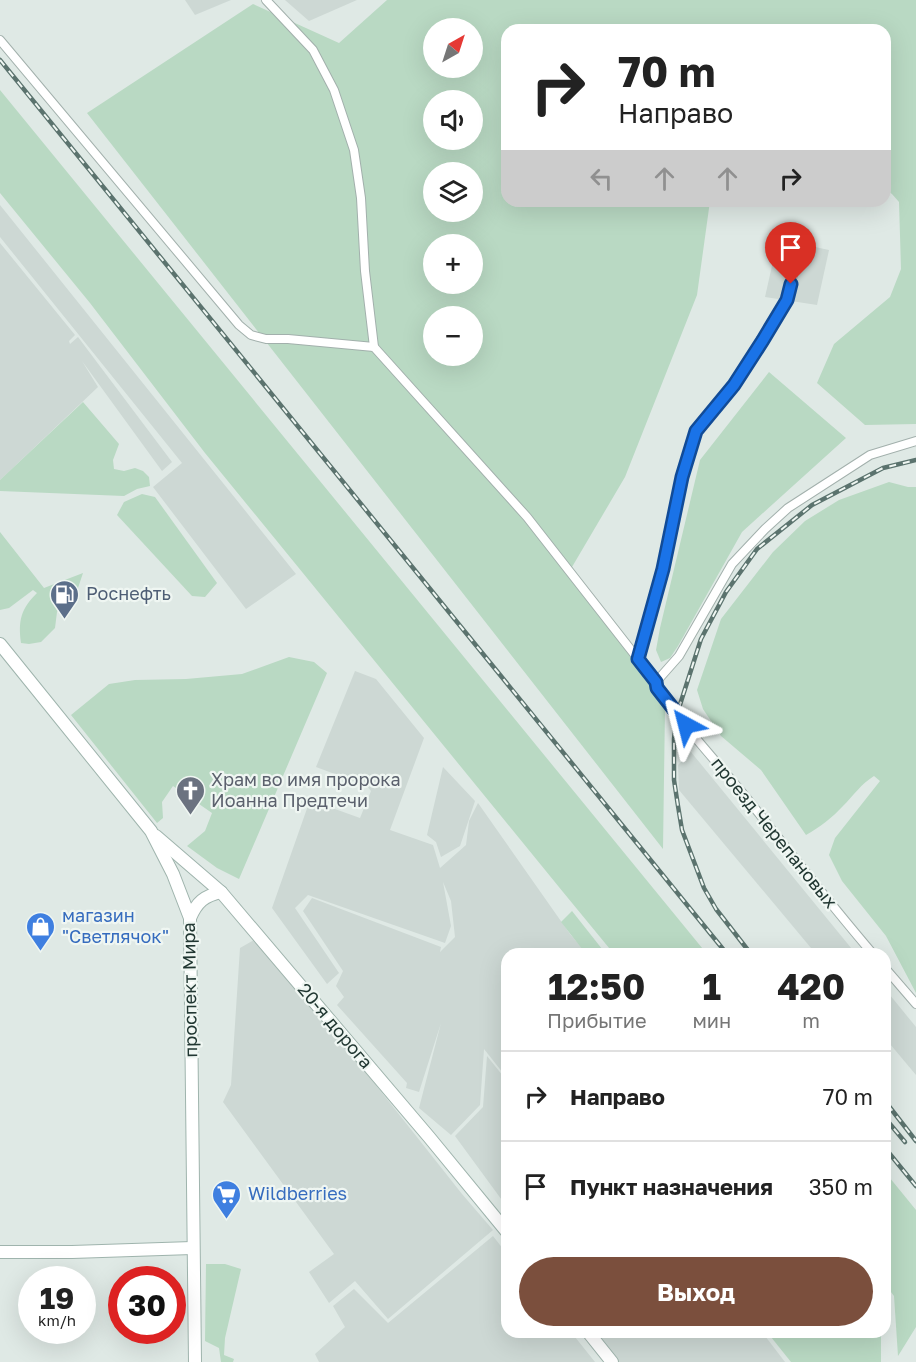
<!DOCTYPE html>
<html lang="ru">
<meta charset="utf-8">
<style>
body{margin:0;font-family:"Golos Text",sans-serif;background:#f6f6f6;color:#222;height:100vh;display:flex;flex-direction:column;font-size:22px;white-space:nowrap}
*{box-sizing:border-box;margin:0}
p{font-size:20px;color:#767676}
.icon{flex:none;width:33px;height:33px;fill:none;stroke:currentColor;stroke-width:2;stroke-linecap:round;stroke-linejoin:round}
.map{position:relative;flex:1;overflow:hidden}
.details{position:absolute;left:501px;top:948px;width:390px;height:390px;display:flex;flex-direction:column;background:#fff;border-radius:18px;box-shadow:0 6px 24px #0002}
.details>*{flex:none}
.top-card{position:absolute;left:501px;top:24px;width:390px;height:183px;border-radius:18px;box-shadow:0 6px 24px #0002;background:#fff;color:#222;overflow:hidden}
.needle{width:39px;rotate:39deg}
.tools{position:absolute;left:423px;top:18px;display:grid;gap:12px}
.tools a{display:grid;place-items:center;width:60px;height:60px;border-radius:50%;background:#fff;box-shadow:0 6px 24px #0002;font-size:30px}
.speed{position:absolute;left:18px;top:1266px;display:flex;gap:12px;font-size:30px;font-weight:700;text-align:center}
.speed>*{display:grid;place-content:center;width:78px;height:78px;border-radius:50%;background:#fff;box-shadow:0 6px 24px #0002;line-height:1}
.speed small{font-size:15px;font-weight:400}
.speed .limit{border:9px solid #d22;background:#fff;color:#111}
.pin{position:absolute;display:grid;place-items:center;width:51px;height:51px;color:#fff;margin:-62px -26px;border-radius:50% 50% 50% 0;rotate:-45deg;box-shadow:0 0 6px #0007}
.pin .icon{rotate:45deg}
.me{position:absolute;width:66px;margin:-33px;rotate:322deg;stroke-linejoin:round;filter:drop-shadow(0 0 4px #0008)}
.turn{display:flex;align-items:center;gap:21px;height:126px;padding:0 18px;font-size:27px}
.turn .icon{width:78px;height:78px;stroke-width:2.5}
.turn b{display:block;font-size:42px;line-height:51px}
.lanes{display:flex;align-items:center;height:57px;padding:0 18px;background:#0003;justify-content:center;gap:30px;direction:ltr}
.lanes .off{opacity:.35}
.eta{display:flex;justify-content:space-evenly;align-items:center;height:102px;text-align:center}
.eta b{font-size:36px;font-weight:700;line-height:42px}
.primary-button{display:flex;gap:12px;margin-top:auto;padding:12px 18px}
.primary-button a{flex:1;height:69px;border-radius:36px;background:#7b4f3d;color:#fff;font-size:24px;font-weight:700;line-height:69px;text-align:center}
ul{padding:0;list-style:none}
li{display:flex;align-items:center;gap:18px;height:90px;padding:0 18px;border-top:2px solid #e0e0e0}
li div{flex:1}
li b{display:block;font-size:22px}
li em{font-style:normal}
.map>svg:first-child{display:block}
.built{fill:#cdd8d4}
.green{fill:#b9d9c3;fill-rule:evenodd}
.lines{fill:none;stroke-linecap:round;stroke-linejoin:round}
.street-casing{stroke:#a2b0ac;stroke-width:10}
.secondary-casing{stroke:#9fb4ad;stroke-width:14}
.street{stroke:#fff;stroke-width:8}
.secondary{stroke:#fff;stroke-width:12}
.rail-casing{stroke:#5b736e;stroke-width:4.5}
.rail{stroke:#eff6f2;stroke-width:2;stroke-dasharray:7;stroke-linecap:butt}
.route-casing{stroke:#114b97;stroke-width:15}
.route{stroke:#1a73e8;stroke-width:10}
.labels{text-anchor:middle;stroke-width:4.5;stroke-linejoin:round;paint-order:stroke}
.service-label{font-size:18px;fill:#4e5e75;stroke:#eff6f2;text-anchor:start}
.worship-label{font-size:18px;fill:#5b616d;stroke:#eff6f2;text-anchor:start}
.street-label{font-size:18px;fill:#213732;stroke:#eff6f2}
.shop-label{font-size:18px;fill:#366cbe;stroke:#eff6f2;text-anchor:start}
</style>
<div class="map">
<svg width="916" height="1362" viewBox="0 0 916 1362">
<rect width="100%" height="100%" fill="#dfe9e5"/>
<g class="built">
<polygon points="185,0 231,0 195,15"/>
<polygon points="285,0 357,0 309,21"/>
<polygon points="0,205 296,574 246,609 153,487 182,463 0,237"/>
<polygon points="778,239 829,250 817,305 765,297"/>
<polygon points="0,243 75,335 69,341 70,344 78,337 172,462 162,471 82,361 98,387 0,480"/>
<polygon points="355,671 376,679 424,738 390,830 433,845 440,868 466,845 469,821 478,803 570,934 587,954 507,954 507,1078 484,1049 480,1105 451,1135 419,1108 441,1023 419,1092 406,1088 407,1083 337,1005 344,997 336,986 343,971 303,911 312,898 441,947 440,952 455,937 451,901 443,882 451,926 445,943 308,895 295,908 339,973 327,984 272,908 310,800 360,818 371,791 367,786 316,767"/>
<polygon points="691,752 856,954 816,954 679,790 678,765"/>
<polygon points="443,767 475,801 460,846 441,857 436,842 427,835"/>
<polygon points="254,940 322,1017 462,1194 493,1230 388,1319 355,1281 329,1303 309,1272 334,1254 223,1102 231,1085 240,948"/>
<polygon points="885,989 916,1027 916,1075 885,1038"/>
<polygon points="487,1056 507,1081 507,1207 455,1136 483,1107"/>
<polygon points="493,1236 507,1254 507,1332 571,1332 595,1362 319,1362 315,1354 345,1327 333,1306 354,1289 388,1323"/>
<polygon points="591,1332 762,1332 785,1362 615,1362"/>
</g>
<g class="green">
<path d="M387,0H916V424L865,425L817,383L834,344L890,297L901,269L899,202L892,194L885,189V30H507V201H710L697,295L625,477L572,567L665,708L663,849L87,113L253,4L339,43ZM434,28H472V68H434ZM434,100H472V140H434ZM434,172H472V212H434ZM434,244H472V284H434ZM434,316H472V356H434Z"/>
<polygon points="0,90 707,954 614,954 563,892 205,453 90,303 0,193"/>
<polygon points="769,372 846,438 742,532 678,646 670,658 661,662 656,650 660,628 700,460"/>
<polygon points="83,402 119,444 113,460 114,469 124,471 135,468 143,471 149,477 150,486 137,489 124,496 0,491 0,480"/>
<path d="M889,482L908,487H916V993L886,936L842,881L829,855L835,838L880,781L874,776C861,784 854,795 843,806C832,818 820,827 806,835L761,770L721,736L703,709L697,690L721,619L773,552L805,521L839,500Z"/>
<polygon points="142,494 155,497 217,583 205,597 192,596 117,515 124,502"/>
<path d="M0,532L44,588L83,573L77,591L64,600L57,612L55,628L41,642L29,644L21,643C18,620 21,609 37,593L33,590L9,608L0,610Z"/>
<polygon points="289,657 314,662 327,673 239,879 217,868 187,846 205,831 212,813 173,786 162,802 163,818 157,823 71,715 109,684 135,680 186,679 242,674"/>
<polygon points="572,911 606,954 586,954 561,922"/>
<polygon points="885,1172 916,1210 916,1327 898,1356 894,1296 885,1284"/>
<polygon points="206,1264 225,1264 241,1269 225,1338 224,1355 234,1359 233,1362 221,1362 219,1348 205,1341"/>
<polygon points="767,1332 881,1332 881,1362 791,1362"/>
</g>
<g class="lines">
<defs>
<g id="street">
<polyline points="266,0 313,50 334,90 354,150 361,198 365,271 374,347"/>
<path d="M0,40L239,325L251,335L266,339H288L374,347L527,517L656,682C659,700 733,780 749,801C790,852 830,904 873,954"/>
<polyline points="638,659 663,569 682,477 696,431 734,385 787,300 798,253"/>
<polyline points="656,682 679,656 732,564 765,529 788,508 870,455 916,441"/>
<polyline points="885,968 916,1004"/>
</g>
<g id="secondary">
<polyline points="0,644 151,831 173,874 190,918 195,1362"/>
<polyline points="156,836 221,892 429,1137 507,1232"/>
<path d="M190,918C197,902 204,896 221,892"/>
<polyline points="0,1252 72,1252 192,1248"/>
<polyline points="588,1332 612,1362"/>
</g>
</defs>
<use href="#street" class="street-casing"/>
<use href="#secondary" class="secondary-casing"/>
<use href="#street" class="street"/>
<use href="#secondary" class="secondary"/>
<defs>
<g id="rail">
<polyline points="0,60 727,954"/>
<polyline points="751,954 716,909 704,888 682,830 678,806 674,780 674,739 677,714 701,639 726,592 757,549 812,505 883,468 916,460"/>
<polyline points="888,1105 916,1141"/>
<polyline points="885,1118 905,1142"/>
<polyline points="885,1148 916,1186"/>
</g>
</defs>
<use href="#rail" class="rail-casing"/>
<use href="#rail" class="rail"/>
</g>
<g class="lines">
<defs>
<polyline id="route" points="686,725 657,688 656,682 638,659 663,569 682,477 696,431 734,385 763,340 787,300 791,284"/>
</defs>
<use href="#route" class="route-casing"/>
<use href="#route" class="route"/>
</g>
<defs>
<symbol id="fuel-pin" viewBox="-11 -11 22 30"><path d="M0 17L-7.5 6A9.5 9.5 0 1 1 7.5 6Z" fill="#5c6f8a" stroke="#eff6f2"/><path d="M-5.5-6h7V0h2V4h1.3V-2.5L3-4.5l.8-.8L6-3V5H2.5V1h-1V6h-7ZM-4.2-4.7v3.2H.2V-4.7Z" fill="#fff"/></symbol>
<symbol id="church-pin" viewBox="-11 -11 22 30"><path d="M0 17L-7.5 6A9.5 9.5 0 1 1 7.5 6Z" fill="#6b7280" stroke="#eff6f2"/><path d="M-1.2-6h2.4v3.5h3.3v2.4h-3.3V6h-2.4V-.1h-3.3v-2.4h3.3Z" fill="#fff"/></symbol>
<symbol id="shop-pin" viewBox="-11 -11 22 30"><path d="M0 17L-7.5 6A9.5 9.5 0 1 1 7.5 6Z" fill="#3f7fe0" stroke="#eff6f2"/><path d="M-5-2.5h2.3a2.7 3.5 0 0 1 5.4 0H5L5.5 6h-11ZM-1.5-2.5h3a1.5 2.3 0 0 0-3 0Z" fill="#fff"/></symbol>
<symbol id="supermarket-pin" viewBox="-11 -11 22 30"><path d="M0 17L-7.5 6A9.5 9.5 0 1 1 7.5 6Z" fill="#3f7fe0" stroke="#eff6f2"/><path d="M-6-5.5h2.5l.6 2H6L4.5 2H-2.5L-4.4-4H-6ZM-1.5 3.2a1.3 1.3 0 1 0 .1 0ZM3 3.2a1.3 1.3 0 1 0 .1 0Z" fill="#fff"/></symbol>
</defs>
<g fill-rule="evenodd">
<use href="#fuel-pin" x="48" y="578" width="33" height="45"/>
<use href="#church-pin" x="174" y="774" width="33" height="45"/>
<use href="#shop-pin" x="24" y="910" width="33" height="45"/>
<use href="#supermarket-pin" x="210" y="1178" width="33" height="45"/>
</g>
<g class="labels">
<g class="service-label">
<text x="86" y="600">Роснефть</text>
</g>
<g class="worship-label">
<text x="211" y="786">Храм во имя пророка<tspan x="211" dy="21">Иоанна Предтечи</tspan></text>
</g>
<g class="street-label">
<text transform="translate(774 833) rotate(51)" y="6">проезд Черепановых</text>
<text transform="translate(190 990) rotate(-91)" y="6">проспект Мира</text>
<text transform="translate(335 1026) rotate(50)" y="6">20-я дорога</text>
</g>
<g class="shop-label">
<text x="62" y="922">магазин<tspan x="62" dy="21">"Светлячок"</tspan></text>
<text x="248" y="1200">Wildberries</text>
</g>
</g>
</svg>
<div class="tools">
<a><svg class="needle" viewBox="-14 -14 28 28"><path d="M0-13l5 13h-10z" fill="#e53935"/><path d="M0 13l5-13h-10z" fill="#767676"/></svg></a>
<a><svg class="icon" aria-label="sound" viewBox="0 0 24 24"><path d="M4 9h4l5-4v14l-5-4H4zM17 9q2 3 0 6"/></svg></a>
<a><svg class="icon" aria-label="layers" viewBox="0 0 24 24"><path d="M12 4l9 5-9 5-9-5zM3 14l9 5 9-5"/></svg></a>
<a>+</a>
<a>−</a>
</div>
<div class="speed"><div>19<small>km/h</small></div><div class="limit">30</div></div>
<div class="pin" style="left:791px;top:284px;background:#d93025"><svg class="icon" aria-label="arrive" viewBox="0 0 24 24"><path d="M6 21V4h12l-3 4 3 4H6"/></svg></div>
<svg class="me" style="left:686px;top:725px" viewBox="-20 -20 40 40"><path d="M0-17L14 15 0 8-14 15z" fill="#1a73e8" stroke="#fff" stroke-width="4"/></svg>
<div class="top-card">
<div class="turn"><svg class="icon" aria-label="right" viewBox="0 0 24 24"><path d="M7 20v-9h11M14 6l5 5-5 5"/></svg><div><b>70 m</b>Направо</div></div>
<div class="lanes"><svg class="icon off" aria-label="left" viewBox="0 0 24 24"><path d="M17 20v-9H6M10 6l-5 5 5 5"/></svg><svg class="icon off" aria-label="ahead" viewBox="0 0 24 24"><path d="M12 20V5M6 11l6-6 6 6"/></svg><svg class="icon off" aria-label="ahead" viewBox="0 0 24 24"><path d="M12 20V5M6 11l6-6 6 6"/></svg><svg class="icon" aria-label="right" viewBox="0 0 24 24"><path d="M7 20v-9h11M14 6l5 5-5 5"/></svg></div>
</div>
<section class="details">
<div class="eta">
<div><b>12:50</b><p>Прибытие</p></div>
<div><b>1</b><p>мин</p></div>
<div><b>420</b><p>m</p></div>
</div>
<ul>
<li><svg class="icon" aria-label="right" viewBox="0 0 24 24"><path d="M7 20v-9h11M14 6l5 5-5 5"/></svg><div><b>Направо</b></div><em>70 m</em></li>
<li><svg class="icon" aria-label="arrive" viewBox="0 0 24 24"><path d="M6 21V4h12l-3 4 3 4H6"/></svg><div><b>Пункт назначения</b></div><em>350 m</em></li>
</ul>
<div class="primary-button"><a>Выход</a></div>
</section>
</div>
